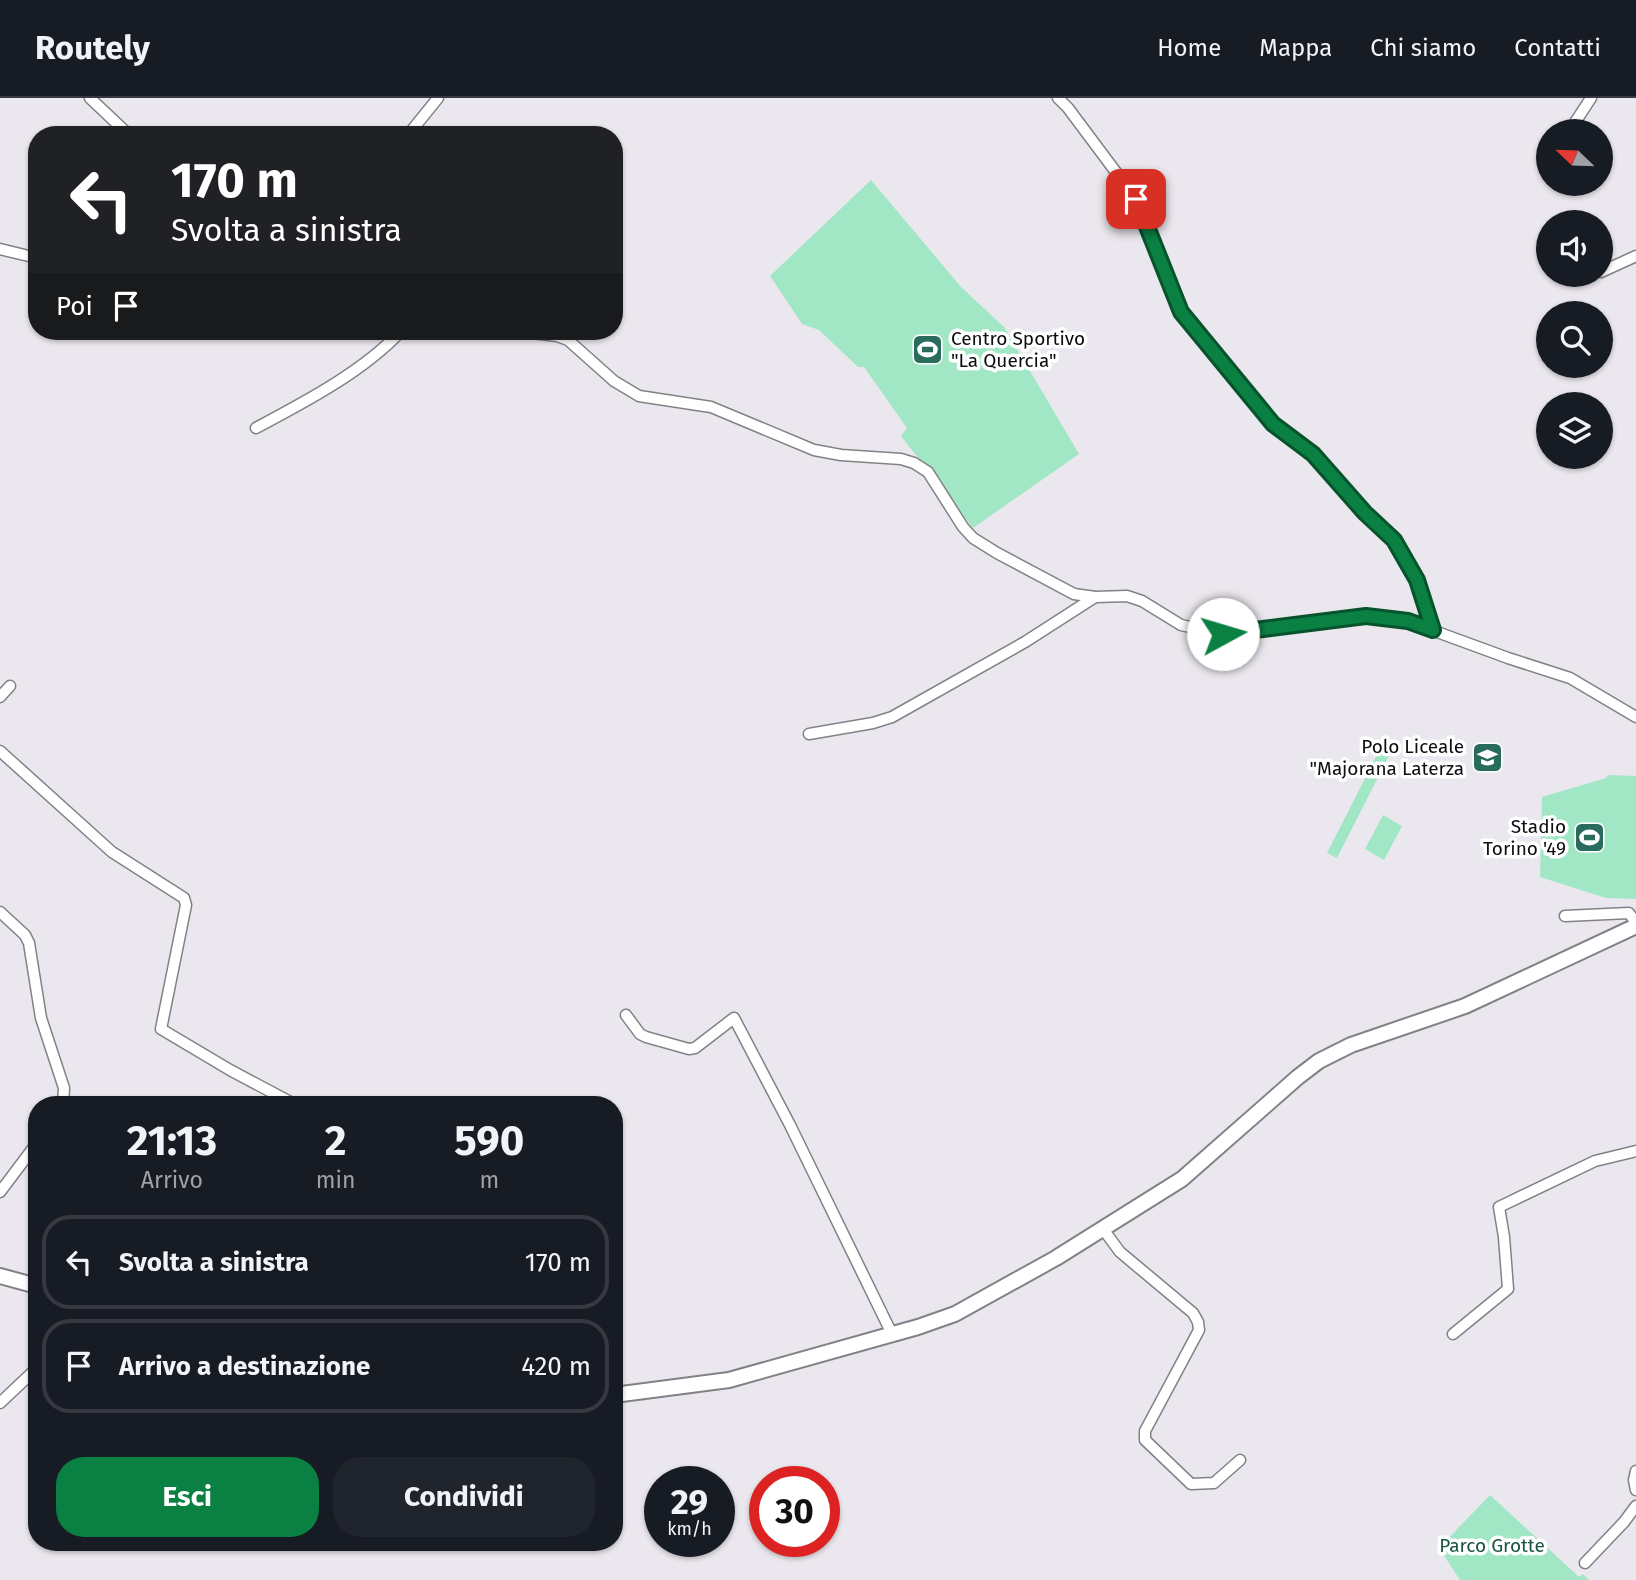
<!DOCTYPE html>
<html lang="it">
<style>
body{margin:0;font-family:"Fira Sans",sans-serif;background:#20242c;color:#f1f3f6;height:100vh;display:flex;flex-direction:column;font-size:26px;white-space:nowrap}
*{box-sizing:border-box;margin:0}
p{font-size:23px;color:#9ea1a6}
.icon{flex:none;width:38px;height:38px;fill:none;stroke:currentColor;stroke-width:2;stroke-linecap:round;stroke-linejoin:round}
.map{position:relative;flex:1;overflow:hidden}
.sheet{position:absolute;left:28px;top:998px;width:595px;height:455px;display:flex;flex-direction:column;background:#171b24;border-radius:28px;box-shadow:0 2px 5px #0004}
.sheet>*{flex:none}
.banner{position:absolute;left:28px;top:28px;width:595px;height:214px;border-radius:28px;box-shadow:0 2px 5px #0004;background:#202124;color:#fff;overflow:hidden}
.needle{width:46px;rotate:293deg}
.controls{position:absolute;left:1536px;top:21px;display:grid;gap:14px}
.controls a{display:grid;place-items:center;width:77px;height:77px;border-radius:50%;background:#171b24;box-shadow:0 2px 5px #0004;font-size:35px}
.speed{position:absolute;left:644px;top:1368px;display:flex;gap:14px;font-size:35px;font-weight:700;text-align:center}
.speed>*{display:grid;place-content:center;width:91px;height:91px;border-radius:50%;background:#171b24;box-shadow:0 2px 5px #0004;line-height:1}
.speed small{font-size:18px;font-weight:400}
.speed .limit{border:10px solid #d22;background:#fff;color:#111}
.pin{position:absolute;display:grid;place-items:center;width:60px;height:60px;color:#fff;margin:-30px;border-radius:14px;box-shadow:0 4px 10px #0006}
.me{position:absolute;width:77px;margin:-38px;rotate:84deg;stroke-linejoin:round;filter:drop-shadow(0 0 5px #0008)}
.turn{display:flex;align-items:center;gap:24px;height:147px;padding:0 28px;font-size:32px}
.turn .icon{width:91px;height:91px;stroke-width:2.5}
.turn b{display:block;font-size:49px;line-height:60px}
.then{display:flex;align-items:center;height:66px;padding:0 28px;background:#0003;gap:14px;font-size:26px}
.eta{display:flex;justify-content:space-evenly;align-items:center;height:119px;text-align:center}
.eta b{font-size:42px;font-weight:700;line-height:49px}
.action{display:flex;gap:14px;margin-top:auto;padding:14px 28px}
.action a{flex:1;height:80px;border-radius:28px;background:#0b8043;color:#fff;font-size:28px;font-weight:700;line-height:80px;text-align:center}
.action a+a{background:#20242c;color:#f1f3f6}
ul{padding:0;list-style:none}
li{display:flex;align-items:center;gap:21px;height:94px;margin:0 14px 10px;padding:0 14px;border:4px solid #363941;border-radius:28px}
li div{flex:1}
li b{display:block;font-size:26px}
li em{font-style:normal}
header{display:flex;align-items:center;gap:42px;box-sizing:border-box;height:98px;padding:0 35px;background:#171b24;border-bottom:2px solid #363941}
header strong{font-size:33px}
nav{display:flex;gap:38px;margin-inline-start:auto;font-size:24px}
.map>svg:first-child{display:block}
.green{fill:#a1e7c5}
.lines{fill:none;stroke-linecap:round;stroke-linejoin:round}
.minor-casing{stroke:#838086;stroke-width:13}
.secondary-casing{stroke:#838086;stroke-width:18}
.minor{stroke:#fff;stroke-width:10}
.secondary{stroke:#fff;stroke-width:14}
.route-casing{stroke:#07532c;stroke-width:18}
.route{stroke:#0b8043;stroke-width:12}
.labels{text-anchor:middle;stroke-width:7;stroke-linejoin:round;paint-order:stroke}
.poi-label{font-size:19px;fill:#0d0c0e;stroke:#fff;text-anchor:end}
.park-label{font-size:19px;fill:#17563d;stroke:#fff}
</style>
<header>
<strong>Routely</strong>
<nav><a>Home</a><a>Mappa</a><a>Chi siamo</a><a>Contatti</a></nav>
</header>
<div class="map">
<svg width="1636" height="1482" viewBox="0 0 1636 1482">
<rect width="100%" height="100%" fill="#ebe7ee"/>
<g class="green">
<polygon points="871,82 961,189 1004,229 1079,356 973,430 901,338 907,330 864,269 858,269 819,232 802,226 770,178"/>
<polygon points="1385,641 1395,646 1337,760 1327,755"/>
<polygon points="1608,677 1636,678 1636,801 1606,800 1540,779 1542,699 1606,680"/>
<polygon points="1383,717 1402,728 1384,762 1365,751"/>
<polygon points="1490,1397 1579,1479 1583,1476 1589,1482 1460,1482 1439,1450"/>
</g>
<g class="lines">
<defs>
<g id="minor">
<polyline points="90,0 129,37"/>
<polyline points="1058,0 1068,10 1136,101 1181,214 1273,326 1313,356 1365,415 1394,442 1417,482 1433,532"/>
<polyline points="1574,26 1591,0"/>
<polyline points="408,37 438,0"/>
<polyline points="0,151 37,160"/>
<polyline points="1601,174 1636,158"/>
<polyline points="444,233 462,233"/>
<polyline points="515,233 557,238 568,242 614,283 639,298 711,309 814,352 841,357 901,361 914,365 928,374 963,429 973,440 997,455 1074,496 1095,499 1127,498 1142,503 1181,527 1222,536 1366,518 1407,523 1508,560 1570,580 1636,619"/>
<path d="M256,330C305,304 364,273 401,233"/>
<polyline points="0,599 10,588"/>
<polyline points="809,636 873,625 892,619 1025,544 1095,499"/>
<polyline points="0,653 112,754 184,800 186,807 161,931 230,972 294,1006"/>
<polyline points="0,814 25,837 29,845 41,920 64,990 63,1006"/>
<polyline points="1565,818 1629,815 1636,825"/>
<polyline points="626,917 640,936 646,939 689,951 695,950 734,920 790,1027 892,1236"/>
<polyline points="0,1094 37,1045"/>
<polyline points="1103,1131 1120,1154 1193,1215 1198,1224 1199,1232 1145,1333 1145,1342 1191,1386 1214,1385 1240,1362"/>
<polyline points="1453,1236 1508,1191 1504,1139 1499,1109 1595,1063 1636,1053"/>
<polyline points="0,1305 37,1270"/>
<polyline points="1636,1373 1634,1382 1636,1392"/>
<polyline points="1585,1465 1624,1424 1636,1408"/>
</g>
<g id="secondary">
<polyline points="0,1178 37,1188"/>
<polyline points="614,1297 729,1282 918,1229 955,1216 1056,1160 1182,1081 1298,979 1319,963 1351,947 1465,908 1636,828"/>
</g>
</defs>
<use href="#minor" class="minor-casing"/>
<use href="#secondary" class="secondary-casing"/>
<use href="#minor" class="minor"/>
<use href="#secondary" class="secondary"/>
</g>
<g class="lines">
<defs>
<polyline id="route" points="1136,101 1181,214 1273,326 1313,356 1365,415 1394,442 1417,482 1433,532 1408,523 1366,518 1223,536"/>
</defs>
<use href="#route" class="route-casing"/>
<use href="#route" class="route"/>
</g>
<defs>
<symbol id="stadium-square" viewBox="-11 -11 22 22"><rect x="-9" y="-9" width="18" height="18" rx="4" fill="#296c5e" stroke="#fff"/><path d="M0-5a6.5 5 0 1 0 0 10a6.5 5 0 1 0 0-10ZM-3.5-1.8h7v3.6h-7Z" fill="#fff"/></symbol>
<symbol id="school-square" viewBox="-11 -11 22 22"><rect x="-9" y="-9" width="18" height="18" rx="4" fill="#296c5e" stroke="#fff"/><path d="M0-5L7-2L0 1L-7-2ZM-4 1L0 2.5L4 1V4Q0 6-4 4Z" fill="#fff"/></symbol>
</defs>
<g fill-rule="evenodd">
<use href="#stadium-square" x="910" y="234" width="35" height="35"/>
<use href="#school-square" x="1470" y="642" width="35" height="35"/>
<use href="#stadium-square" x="1572" y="722" width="35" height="35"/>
</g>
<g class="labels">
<g class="poi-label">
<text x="951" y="247" text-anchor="start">Centro Sportivo<tspan x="951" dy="22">"La Quercia"</tspan></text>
<text x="1464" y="655">Polo Liceale<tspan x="1464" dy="22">"Majorana Laterza</tspan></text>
<text x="1566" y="735">Stadio<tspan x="1566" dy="22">Torino '49</tspan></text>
</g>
<g class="park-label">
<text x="1492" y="1454">Parco Grotte</text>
</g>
</g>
</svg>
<div class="controls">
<a><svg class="needle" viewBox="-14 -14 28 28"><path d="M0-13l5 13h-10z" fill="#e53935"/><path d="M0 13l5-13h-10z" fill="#9ea1a6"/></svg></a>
<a><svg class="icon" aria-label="sound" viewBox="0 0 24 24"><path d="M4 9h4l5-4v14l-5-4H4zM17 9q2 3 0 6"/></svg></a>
<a><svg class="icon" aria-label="search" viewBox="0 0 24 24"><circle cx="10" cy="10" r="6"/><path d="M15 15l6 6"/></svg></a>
<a><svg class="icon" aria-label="layers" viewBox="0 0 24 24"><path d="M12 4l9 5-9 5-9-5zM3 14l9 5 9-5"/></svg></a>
</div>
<div class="speed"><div>29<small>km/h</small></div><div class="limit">30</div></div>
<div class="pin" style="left:1136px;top:101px;background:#d93025"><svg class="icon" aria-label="arrive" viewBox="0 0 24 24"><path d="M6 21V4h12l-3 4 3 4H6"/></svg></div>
<svg class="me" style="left:1223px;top:536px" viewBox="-20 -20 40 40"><circle r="19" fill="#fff"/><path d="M0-13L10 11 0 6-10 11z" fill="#0b8043"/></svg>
<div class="banner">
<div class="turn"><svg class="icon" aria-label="left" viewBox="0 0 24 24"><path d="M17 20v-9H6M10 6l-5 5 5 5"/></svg><div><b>170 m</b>Svolta a sinistra</div></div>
<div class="then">Poi<svg class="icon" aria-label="arrive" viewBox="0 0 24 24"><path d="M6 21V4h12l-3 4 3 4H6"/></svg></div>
</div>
<section class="sheet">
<div class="eta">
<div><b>21:13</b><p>Arrivo</p></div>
<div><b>2</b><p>min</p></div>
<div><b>590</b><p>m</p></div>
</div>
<ul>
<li><svg class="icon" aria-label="left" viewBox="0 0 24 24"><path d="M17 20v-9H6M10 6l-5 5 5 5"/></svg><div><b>Svolta a sinistra</b></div><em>170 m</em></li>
<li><svg class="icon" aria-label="arrive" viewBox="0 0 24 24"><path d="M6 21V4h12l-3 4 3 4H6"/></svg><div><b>Arrivo a destinazione</b></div><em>420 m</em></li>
</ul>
<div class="action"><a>Esci</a><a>Condividi</a></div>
</section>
</div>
